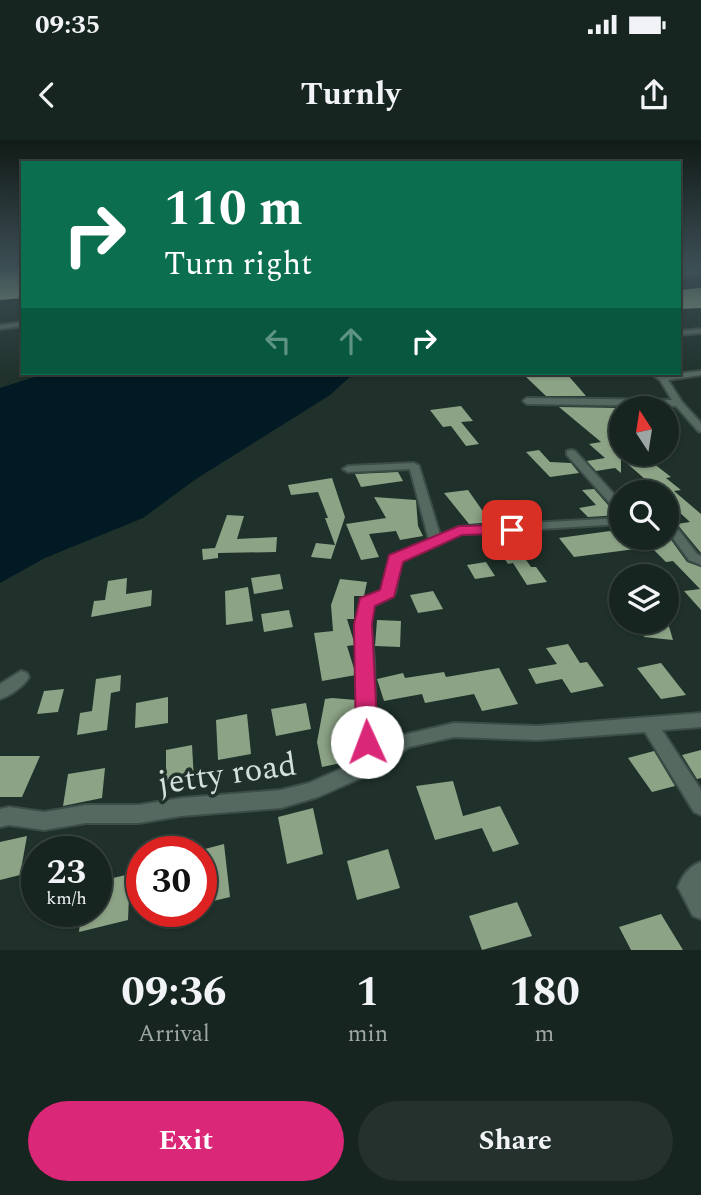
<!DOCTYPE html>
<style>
body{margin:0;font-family:Spectral,serif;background:#24312d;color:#f1f3f6;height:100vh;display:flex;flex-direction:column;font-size:26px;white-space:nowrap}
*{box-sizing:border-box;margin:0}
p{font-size:23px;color:#9ea5a5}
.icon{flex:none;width:38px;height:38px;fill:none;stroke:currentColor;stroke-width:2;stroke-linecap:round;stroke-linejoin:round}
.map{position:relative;height:810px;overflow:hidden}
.drawer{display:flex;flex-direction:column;background:#172520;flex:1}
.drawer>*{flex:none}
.hud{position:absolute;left:21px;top:21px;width:660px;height:214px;border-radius:0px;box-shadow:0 2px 5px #0004,0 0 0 2px #36423e;background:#0b6e4f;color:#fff;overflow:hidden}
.needle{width:46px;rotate:348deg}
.buttons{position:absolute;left:609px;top:256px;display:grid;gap:14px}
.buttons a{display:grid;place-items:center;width:70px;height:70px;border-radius:50%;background:#172520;box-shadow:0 2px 5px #0004,0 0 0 2px #36423e;font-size:35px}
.speed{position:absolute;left:21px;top:696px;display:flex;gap:14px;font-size:35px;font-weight:700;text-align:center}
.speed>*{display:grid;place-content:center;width:91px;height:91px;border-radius:50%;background:#172520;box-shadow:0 2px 5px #0004,0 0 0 2px #36423e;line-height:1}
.speed small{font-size:18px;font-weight:400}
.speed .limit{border:10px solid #d22;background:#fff;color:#111}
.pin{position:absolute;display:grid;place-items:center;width:60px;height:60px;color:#fff;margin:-30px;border-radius:14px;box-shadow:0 4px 10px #0006}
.me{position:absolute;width:77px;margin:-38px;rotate:358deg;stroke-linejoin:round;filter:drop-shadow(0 0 5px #0008)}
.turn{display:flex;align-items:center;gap:24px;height:147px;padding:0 28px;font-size:32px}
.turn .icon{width:91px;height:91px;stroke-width:2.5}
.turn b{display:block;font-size:49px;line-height:60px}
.lanes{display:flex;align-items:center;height:66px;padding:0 28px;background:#0003;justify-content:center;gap:35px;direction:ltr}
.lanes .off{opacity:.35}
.eta{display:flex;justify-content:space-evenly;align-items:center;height:119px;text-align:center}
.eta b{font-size:42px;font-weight:700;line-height:49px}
.cta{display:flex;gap:14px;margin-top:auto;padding:14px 28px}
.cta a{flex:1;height:80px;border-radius:42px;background:#db2777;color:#fff;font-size:28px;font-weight:700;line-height:80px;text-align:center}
.cta a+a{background:#24312d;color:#f1f3f6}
.status{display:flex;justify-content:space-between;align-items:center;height:49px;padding:0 35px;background:#172520;direction:ltr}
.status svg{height:19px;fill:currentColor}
header{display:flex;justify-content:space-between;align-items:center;height:91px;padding:0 28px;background:#172520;font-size:32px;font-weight:700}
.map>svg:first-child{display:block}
.water{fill:#011a24}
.building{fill:#8ca386}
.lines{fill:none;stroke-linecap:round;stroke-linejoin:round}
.minor-casing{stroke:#3c4d47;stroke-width:4}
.minor{fill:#556961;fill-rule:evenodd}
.route{fill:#db2777;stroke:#8e194d;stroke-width:2}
.labels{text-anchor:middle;stroke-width:7;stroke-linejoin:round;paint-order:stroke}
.near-street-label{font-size:33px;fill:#d4e0db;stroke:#1f312a}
</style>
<div class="status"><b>09:35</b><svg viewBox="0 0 49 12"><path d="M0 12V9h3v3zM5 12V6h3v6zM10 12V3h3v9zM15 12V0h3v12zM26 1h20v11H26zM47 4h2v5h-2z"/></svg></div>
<header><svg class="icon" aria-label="back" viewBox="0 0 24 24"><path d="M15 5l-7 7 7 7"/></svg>Turnly<svg class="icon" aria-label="share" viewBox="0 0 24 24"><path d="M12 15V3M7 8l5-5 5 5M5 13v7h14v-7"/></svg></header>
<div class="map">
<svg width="701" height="810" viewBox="0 0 701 810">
<rect width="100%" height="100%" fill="#1f312a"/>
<polygon class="water" points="47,233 354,233 330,255 196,339 143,378 45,418 0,443 0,248"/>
<g class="building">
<polygon points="23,128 23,158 0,160 0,133"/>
<polygon points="701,148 701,168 679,169 679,150"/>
<polygon points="555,233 566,233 586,256 546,256 525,236"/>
<polygon points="461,266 473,281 461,282 479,304 466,306 451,286 443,287 430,270"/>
<polygon points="559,267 621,268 621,333 615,328 596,331 587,321 605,318 589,304 601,302"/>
<polygon points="539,310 550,322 571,323 579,333 550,337 526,312"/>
<polygon points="644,316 671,337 666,338 681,350 674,351 701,374 701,413 677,384 690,382 667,361 667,352 656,352 651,347 654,347 622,319"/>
<polygon points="398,332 403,341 361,347 355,334"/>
<polygon points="332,338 345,377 331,419 311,417 316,403 335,405 325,378 328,378 318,352 291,355 288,345"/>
<polygon points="594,349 615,373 620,375 588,377 579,368 596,365 582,350"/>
<polygon points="468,350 482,370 493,382 469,384 444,353"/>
<polygon points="374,357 416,360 418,386 423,396 400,400 396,391 369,394 379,417 361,420 346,384 386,378"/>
<polygon points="227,375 244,376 237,399 277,397 276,412 218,413 218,418 203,420 202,409 215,408"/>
<polygon points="610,391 616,397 669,397 687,422 701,427 701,470 684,451 700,449 673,421 666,422 651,407 574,417 559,398"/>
<polygon points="517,407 531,427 536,427 547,442 527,445 513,423 508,424 498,409"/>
<polygon points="486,422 495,436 475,439 467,425"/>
<polygon points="280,434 283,449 254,454 251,438"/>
<polygon points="127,438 126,454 152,450 151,466 91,477 94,461 105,460 108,441"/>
<polygon points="340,439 367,442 364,456 354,456 354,479 347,479 355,505 347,506 356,535 322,541 314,493 333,491 331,465"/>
<polygon points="248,447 253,481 226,485 225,451"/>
<polygon points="433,451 443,469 418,473 410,455"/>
<polygon points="289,470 293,487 264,492 261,474"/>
<polygon points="377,480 401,481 400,507 375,506"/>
<polygon points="640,481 668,483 673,500 644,497"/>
<polygon points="568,504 580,523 587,522 604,546 571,553 562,539 536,544 528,529 557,524 546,508"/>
<polygon points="661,523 686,555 661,559 637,528"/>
<polygon points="499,528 518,564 482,571 474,554 425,563 422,554 384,561 377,539 403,533 405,538 444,532 446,537"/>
<polygon points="121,535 120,551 111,553 107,590 77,595 80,573 92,571 96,539"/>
<polygon points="64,549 58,572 37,574 44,551"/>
<polygon points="168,557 168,583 135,588 136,563"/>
<polygon points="332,558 356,560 353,593 334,591 341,623 322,627 317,602 325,559"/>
<polygon points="306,563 311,589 276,596 271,569"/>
<polygon points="247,574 251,614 218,620 216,580"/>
<polygon points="192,605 194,640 166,646 166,610"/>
<polygon points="701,610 701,638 697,639 682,615"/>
<polygon points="654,611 675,646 652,652 628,618"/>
<polygon points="0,616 40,616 22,657 0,657"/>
<polygon points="105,628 102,658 63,666 68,634"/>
<polygon points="453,641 463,676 500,666 519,704 493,712 482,688 435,700 416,646"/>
<polygon points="313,668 323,714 287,724 278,677"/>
<polygon points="27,696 20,735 0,740 0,702"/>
<polygon points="224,704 230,757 201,764 201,710"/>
<polygon points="388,709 400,748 357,760 347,721"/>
<polygon points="130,734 128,780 79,792 81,772 96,772 96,742"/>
<polygon points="517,762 532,796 482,810 469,776"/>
<polygon points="661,774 683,810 631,810 619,787"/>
</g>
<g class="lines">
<defs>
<g id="minor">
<polygon points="14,126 14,127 0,131 0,127"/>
<polygon points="701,130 701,134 679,136 679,132"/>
<polygon points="23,182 23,186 0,189 0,185"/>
<polygon points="701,189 701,193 679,195 679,191"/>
<polygon points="701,231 701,235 668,240 682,262 701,283 701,292 698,291 676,266 527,264 523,261 527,258 672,260 660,240 650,233 659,233 664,235"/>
<polygon points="571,310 575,311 621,362 621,372 617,371 567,315 567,311"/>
<polygon points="414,323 419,326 440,395 459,387 621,378 621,384 461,394 401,421 395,453 393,456 373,466 370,484 374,519 376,611 399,596 454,583 538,586 701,573 701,587 662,590 701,650 701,675 694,672 645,592 538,600 454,597 409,607 374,632 318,657 281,668 181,676 139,683 86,683 44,690 9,685 0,687 0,669 9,667 44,672 86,665 139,665 181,658 281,650 309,643 359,621 358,519 356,484 361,460 382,450 391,416 429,400 410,329 348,332 343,329 348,326"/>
<polygon points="667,378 671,380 697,414 701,416 701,425 689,420 667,390"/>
<path d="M21,531L27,533L29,537C24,546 10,556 0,559V544Z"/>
<path d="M701,722V779L693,776L678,747C682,736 690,726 701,722Z"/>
</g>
</defs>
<use href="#minor" class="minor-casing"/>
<use href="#minor" class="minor"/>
</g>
<linearGradient id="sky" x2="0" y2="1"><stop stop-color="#111b17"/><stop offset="0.53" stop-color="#3c4e55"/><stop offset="1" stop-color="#3c4e55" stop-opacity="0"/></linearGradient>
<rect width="701" height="240" fill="url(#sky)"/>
<polygon class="route" points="512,385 519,390 517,393 462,395 403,422 394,457 375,466 372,484 378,602 375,609 367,612 359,609 356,602 354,484 360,458 380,450 389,415 459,386"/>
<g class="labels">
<g class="near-street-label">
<text transform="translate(227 632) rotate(-8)" y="12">jetty road</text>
</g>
</g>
</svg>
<div class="buttons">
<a><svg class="needle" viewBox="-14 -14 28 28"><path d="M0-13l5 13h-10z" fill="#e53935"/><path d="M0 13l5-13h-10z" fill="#9ea5a5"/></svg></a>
<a><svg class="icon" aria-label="search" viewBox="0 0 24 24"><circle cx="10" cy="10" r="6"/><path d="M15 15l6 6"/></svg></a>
<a><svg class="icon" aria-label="layers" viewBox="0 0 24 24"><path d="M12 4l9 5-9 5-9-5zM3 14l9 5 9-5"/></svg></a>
</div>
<div class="speed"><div>23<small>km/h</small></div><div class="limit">30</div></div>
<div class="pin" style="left:512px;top:390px;background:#d93025"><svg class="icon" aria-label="arrive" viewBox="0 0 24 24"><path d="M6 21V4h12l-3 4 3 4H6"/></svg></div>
<svg class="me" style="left:367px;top:602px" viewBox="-20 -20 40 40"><circle r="19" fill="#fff"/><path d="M0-13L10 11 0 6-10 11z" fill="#db2777"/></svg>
<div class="hud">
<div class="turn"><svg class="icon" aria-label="right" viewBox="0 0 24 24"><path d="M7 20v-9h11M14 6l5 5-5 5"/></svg><div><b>110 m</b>Turn right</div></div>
<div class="lanes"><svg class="icon off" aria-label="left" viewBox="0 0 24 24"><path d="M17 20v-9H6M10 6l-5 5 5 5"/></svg><svg class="icon off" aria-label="ahead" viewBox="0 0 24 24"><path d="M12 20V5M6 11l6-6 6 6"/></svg><svg class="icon" aria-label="right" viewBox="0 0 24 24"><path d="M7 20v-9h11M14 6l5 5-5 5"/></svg></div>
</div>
</div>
<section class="drawer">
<div class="eta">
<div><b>09:36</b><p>Arrival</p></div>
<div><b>1</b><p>min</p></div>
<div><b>180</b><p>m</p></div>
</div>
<div class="cta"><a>Exit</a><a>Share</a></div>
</section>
